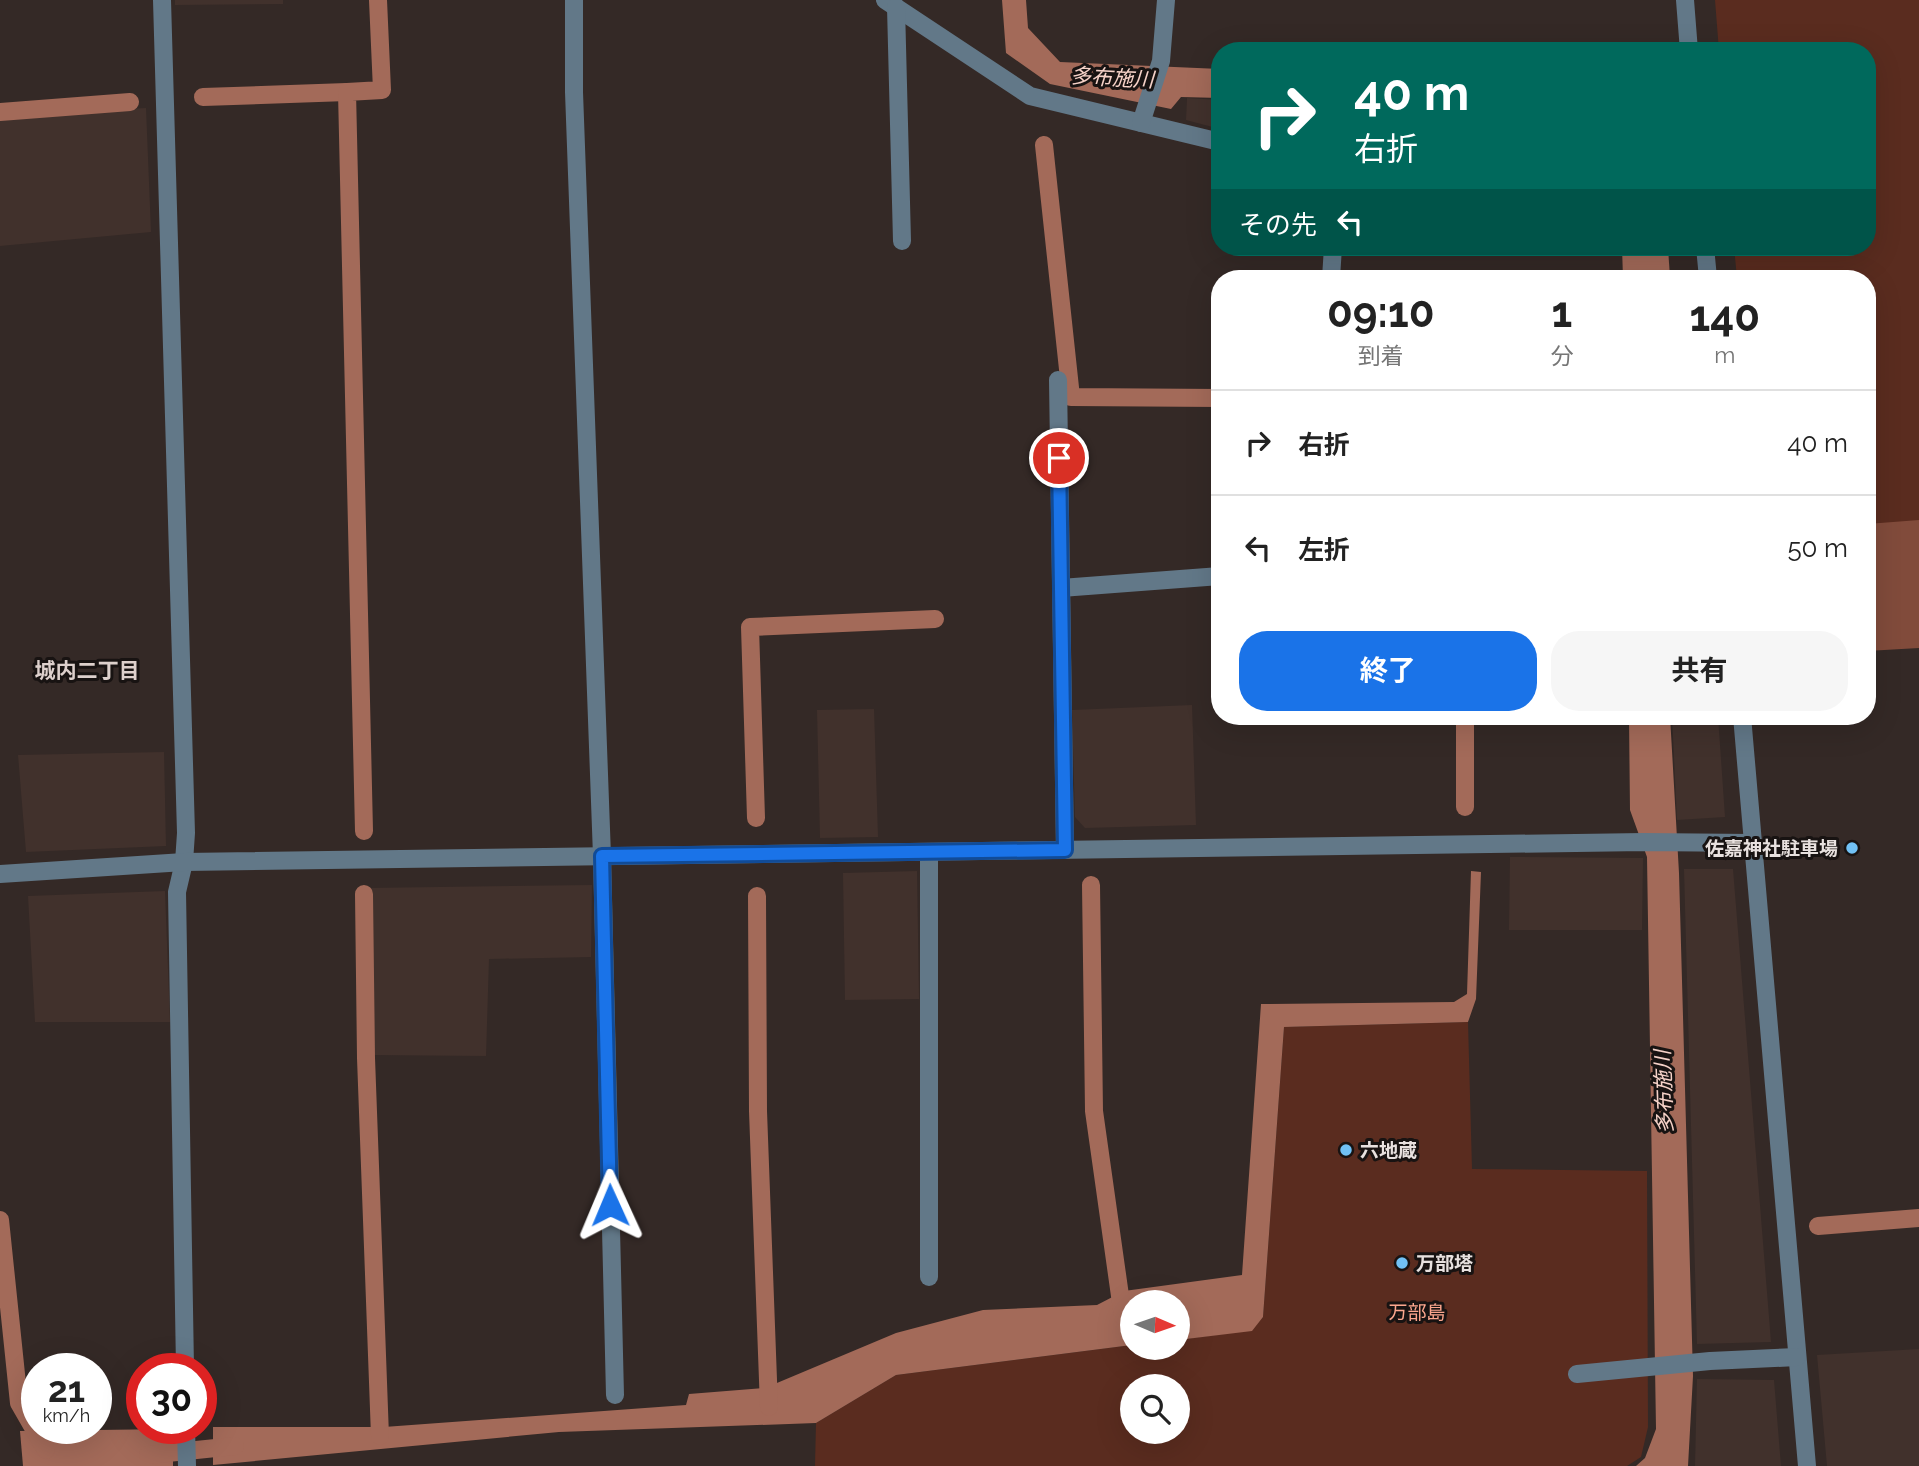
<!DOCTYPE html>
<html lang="ja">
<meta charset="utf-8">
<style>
body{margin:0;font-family:Raleway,"Noto Sans JP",sans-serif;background:#f6f6f6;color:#222;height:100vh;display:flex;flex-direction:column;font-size:26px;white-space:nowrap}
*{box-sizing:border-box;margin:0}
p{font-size:23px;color:#767676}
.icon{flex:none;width:38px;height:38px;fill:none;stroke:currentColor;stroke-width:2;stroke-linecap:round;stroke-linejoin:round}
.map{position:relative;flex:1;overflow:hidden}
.drawer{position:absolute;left:1211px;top:270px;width:665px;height:455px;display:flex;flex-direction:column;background:#fff;border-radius:28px;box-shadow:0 7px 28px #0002}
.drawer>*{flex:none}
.banner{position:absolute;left:1211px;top:42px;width:665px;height:214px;border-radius:28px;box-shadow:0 7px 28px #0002;background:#00695c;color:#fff;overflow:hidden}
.needle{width:46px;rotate:92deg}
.buttons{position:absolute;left:1120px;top:1290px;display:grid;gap:14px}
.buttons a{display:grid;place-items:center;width:70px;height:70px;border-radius:50%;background:#fff;box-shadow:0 7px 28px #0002;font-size:35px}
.speed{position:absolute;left:21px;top:1353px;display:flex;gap:14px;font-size:35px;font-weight:700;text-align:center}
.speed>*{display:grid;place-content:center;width:91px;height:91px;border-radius:50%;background:#fff;box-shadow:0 7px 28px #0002;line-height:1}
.speed small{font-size:18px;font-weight:400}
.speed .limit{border:10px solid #d22;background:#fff;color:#111}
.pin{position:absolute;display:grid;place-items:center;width:60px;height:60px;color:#fff;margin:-30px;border:4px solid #fff;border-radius:50%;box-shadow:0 2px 7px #0007}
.me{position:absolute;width:77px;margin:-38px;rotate:359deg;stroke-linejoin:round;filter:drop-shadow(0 0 5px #0008)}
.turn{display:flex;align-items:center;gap:24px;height:147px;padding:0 28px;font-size:32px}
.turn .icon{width:91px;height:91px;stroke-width:2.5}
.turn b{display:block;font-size:49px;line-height:60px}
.then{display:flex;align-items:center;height:66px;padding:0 28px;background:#0003;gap:14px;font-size:26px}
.eta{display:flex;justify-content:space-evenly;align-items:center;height:119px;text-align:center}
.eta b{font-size:42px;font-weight:700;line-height:49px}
.primary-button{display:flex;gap:14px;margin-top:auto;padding:14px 28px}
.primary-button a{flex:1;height:80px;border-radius:28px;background:#1a73e8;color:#fff;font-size:28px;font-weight:700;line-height:80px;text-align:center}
.primary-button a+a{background:#f6f6f6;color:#222}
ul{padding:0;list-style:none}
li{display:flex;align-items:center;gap:21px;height:105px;padding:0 28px;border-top:2px solid #e0e0e0}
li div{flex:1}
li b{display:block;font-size:26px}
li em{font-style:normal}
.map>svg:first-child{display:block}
.built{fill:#41312c}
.green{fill:#5a2c1f;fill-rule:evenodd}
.forest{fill:#814b3b}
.water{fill:#a36a59}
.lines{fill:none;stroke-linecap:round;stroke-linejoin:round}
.stream{stroke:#a36a59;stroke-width:18}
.minor{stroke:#627888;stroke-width:18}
.route-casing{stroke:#114b97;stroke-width:18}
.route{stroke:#1a73e8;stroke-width:12}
.poi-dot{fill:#71c1f5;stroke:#181312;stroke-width:2.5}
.labels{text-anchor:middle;stroke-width:6;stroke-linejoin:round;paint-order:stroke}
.poi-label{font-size:19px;font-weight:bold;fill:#e8e1df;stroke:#181312;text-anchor:start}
.park-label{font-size:19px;fill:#fda78e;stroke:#181312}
.water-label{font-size:21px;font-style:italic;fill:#f6d2c8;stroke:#181312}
.neighbourhood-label{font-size:21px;font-weight:bold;fill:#ddd0cc;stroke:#181312}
</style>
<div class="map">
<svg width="1919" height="1466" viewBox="0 0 1919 1466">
<rect width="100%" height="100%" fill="#342926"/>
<g class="built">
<polygon points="175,0 283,0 283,4 175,5"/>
<polygon points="1187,98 1220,100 1220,129 1186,120"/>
<polygon points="146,108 151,232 0,246 0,115"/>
<polygon points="1192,705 1196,825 1085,828 1075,817 1072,710"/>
<polygon points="874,709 878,837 820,838 817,710"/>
<polygon points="1672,716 1718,716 1725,817 1677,820"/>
<polygon points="164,752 166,846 26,852 18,755"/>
<polygon points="1510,857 1643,858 1642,930 1509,930"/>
<polygon points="1684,869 1733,869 1771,1342 1697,1344"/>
<polygon points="917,871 919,999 845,1000 843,873"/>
<polygon points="592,885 591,957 489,959 486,1056 370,1055 367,888"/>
<polygon points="165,891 170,1022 35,1022 28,896"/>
<polygon points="1919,1349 1919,1466 1827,1466 1817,1355"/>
<polygon points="1697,1379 1774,1380 1781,1466 1695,1466"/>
</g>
<g class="green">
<polygon points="1715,0 1919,0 1919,617 1867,620 1867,278 1737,278 1734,247 1867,247 1867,51 1719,51"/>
<path d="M1468,1022L1472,1169L1647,1171L1648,1427L1641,1457L1627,1466H815L816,1423L896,1375L1132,1345V1348H1178V1340L1252,1330L1263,1317L1284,1027ZM1132,1386H1178V1432H1132Z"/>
</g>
<polygon class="forest" points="1919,520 1919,648 1867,651 1867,524"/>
<g class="water">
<polygon points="1002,0 1026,0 1028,28 1060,62 1220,69 1220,98 1181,97 1171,109 1050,84 1006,53"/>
<polygon points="1622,247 1668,247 1670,278 1623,278"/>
<polygon points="1629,716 1670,716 1679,873 1693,1376 1688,1466 1636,1466 1645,1458 1656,1429 1647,857 1630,810"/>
<polygon points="1471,871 1481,872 1476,999 1468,1022 1284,1027 1263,1317 1252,1331 1178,1340 1178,1302 1132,1302 1132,1345 896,1375 816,1423 559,1432 213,1465 213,1427 384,1427 686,1405 689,1394 765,1388 896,1333 983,1310 1097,1305 1124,1291 1242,1275 1261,1004 1454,1002 1467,994"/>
<polygon points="173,1429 173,1466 23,1466 20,1431"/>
</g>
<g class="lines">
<g class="stream">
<polyline points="203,97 347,92"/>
<polyline points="0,112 130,102"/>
<polyline points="1044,145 1071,397 1220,398"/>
<polyline points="1465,716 1465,807"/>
<polyline points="756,818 750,627 935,619"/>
<polyline points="364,831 347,92 382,90 378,0"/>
<polyline points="1091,885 1094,1111 1123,1317"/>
<polyline points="364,894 366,1058 380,1436"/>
<polyline points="757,896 758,1111 769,1407"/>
<polyline points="0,1220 19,1403 46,1450"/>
<polyline points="1818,1226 1919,1218"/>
<polyline points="148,1455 235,1446"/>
</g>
<g class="minor">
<polyline points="162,0 186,833 184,862 177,892 185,1368"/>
<polyline points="574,0 574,92 602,856 615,1395"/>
<polyline points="885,0 1030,96 1220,142"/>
<polyline points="1685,0 1689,51"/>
<polyline points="896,7 902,241"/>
<polyline points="1141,123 1161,61 1166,0"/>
<polyline points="1705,247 1708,278"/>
<polyline points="1331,278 1333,247"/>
<polyline points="1058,380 1065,850"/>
<polyline points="1061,588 1220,576"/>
<polyline points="1742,716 1807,1466"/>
<polyline points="929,852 929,1277"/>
<polyline points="0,874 184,862 1644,842 1752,843"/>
<polyline points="1577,1374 1710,1361 1797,1357"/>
<polyline points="186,1428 187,1466"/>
</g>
</g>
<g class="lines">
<defs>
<polyline id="route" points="610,1205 602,856 1065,850 1059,458"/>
</defs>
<use href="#route" class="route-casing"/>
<use href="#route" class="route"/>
</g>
<g class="poi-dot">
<circle cx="1852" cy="848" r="7"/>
<circle cx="1346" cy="1150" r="7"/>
<circle cx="1402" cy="1263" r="7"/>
</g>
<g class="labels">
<g class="poi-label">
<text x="1838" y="855" text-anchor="end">佐嘉神社駐車場</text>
<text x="1360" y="1157">六地蔵</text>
<text x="1416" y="1270">万部塔</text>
</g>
<g class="park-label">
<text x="1417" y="1319">万部島</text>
</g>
<g class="water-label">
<text transform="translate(1112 78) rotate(3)" y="7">多布施川</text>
<text transform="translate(1664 1092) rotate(-92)" y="7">多布施川</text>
</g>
<g class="neighbourhood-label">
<text x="87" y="678">城内二丁目</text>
</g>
</g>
</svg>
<div class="buttons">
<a><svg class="needle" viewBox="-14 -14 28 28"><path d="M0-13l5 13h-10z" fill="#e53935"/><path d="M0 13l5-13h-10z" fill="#767676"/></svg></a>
<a><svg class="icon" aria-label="search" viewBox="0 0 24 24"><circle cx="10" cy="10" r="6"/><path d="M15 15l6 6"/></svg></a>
</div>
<div class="speed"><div>21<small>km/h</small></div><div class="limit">30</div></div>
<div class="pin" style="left:1059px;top:458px;background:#d93025"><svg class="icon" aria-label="arrive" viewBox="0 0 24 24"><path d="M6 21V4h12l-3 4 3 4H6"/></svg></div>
<svg class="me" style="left:610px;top:1205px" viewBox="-20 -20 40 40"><path d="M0-17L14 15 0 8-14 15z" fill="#1a73e8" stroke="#fff" stroke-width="4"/></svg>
<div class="banner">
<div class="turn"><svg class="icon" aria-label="right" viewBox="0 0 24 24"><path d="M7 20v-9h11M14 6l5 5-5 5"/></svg><div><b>40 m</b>右折</div></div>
<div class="then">その先<svg class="icon" aria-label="left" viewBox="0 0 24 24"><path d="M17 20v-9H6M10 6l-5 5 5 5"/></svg></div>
</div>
<section class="drawer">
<div class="eta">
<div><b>09:10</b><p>到着</p></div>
<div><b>1</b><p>分</p></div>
<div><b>140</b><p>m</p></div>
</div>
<ul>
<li><svg class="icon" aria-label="right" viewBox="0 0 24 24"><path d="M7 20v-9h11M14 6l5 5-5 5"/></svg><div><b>右折</b></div><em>40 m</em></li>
<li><svg class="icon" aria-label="left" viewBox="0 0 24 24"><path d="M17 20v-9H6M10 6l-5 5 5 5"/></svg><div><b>左折</b></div><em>50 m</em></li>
</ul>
<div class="primary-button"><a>終了</a><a>共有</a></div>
</section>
</div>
